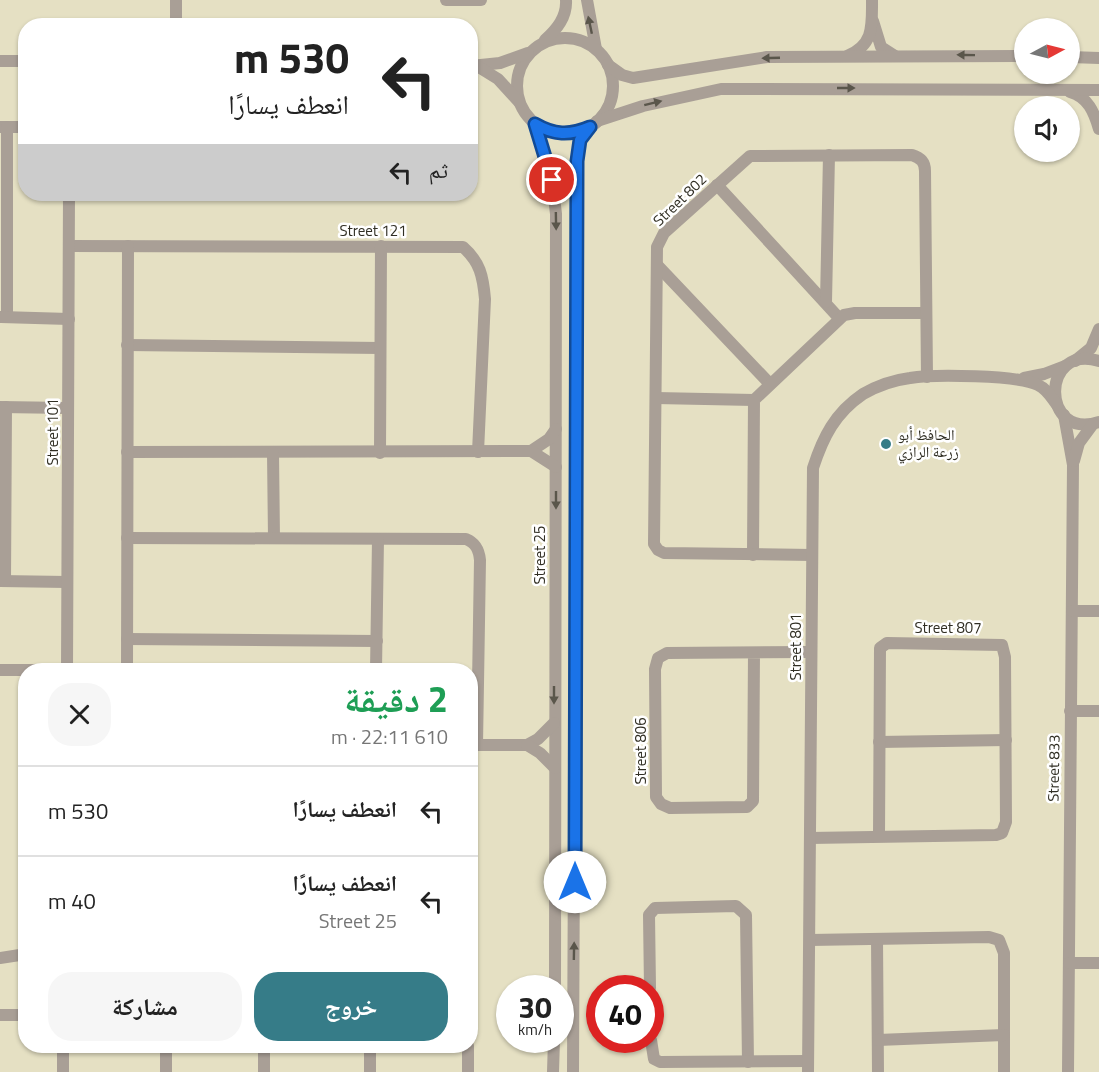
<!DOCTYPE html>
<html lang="ar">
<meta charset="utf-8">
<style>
body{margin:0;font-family:"Titillium Web","Noto Naskh Arabic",sans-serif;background:#f6f6f6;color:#222;direction:rtl;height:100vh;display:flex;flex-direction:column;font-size:22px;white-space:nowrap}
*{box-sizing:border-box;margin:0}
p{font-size:20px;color:#767676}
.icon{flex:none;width:33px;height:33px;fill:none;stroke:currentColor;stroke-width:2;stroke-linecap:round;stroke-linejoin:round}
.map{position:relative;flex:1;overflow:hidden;direction:ltr}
.side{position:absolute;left:18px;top:663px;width:460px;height:390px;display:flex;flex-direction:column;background:#fff;border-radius:24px;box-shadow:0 2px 4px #0004;direction:rtl}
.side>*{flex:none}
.top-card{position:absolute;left:18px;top:18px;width:460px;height:183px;border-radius:24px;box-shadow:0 2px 4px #0004;direction:rtl;background:#fff;color:#222;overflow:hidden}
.needle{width:39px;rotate:83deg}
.controls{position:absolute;left:1014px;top:18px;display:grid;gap:12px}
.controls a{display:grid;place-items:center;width:66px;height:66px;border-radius:50%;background:#fff;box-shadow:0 2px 4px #0004;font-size:30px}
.speed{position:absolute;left:496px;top:975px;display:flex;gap:12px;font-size:30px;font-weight:700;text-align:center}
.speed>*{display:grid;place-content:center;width:78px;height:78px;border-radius:50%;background:#fff;box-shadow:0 2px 4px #0004;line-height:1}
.speed small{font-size:15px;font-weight:400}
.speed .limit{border:9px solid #d22;background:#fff;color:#111}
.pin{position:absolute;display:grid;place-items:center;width:51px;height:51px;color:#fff;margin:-26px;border:3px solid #fff;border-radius:50%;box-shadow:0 2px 6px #0007}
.me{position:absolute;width:66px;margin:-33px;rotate:0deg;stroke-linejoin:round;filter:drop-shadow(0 0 4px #0008)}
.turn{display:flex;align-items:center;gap:21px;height:126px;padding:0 30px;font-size:27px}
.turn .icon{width:78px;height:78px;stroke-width:2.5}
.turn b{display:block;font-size:42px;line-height:51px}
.then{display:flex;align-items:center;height:57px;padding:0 30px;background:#0003;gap:12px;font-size:22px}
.round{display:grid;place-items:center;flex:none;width:63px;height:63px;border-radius:24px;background:#f6f6f6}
.head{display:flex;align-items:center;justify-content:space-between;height:102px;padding:0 30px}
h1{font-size:36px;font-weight:700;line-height:45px;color:#1e9e55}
.primary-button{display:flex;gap:12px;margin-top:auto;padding:12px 30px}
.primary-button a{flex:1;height:69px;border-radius:24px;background:#367c88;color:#fff;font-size:24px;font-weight:700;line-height:69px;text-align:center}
.primary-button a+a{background:#f6f6f6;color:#222}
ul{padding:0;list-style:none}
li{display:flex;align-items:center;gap:18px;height:90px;padding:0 30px;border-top:2px solid #e0e0e0}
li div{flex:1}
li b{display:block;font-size:22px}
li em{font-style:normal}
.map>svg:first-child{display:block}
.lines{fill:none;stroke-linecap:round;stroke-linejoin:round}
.minor{stroke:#a99f96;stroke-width:12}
.oneway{fill:#5a564b}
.route-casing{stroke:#114b97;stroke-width:15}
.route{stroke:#1a73e8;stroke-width:10}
.poi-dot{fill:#367c88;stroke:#fff;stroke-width:2}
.labels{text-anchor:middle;stroke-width:5;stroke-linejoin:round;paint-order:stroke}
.street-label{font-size:15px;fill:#302e23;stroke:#fff}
.poi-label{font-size:15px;fill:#302e23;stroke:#fff;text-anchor:start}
</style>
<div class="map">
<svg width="1099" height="1072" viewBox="0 0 1099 1072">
<rect width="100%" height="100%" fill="#e5e0c3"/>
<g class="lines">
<g class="minor">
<polyline points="446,0 481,0"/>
<polyline points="587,0 596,49"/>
<polyline points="873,21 881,47 895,56"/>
<polyline points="176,26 176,0"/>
<circle cx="565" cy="86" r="48"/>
<path d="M545,40C557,29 567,17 566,0"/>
<path d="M847,56C874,45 872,26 872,0"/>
<polyline points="1070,57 1099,58"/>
<polyline points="0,61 26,61"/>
<polyline points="608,65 622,75 633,78 767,57 1024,56"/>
<polyline points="471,66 500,63 528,53"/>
<polyline points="477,66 498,79 519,102"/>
<path d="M1070,92C1088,97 1094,112 1099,129"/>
<polyline points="597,121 643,106 721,89 1099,90"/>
<polyline points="535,124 552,180 556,214 555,988"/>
<polyline points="0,127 26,127"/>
<polyline points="7,127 7,317"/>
<polyline points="717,185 839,318"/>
<path d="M69,246L463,247C480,262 483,276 485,299L478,452"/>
<polyline points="657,265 770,384"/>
<polyline points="826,302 829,155"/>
<polyline points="1,317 69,319"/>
<polyline points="127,345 380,348"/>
<polyline points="1075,361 1091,348 1099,329"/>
<path d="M1099,361C1040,343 1041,441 1099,422"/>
<polyline points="1024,378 1044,374 1065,366"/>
<polyline points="656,398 754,400"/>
<polyline points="0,407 68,408"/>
<polyline points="1064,415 1073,465 1068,1072"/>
<polyline points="531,451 549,439 556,429"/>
<polyline points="127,452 531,451 556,467"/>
<polyline points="273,453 274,538"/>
<polyline points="380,453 381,246"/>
<polyline points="1074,461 1079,443 1093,424"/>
<path d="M127,538L466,539C476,543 479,550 480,560L477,745"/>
<polyline points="753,555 754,400 844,315 855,313 926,313"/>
<path d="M812,555L664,553L658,550L654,544L657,247L664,233L750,156L912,155C921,158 925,162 925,171L927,377"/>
<polyline points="0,581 67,582"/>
<polyline points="5,581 6,407"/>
<polyline points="1072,611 1099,611"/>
<polyline points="127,639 377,641"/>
<polyline points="754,653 753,801 747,807 670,808 661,804 656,797 655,669 658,658 667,653 811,652"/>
<polyline points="0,670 67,670"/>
<polyline points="67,670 69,194"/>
<polyline points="127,670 128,246"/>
<polyline points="376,670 378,539"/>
<polyline points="1070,711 1099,711"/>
<polyline points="879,742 1006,740"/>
<polyline points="471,745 527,745 538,739 554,723"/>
<polyline points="527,745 540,753 555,768"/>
<polyline points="810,838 996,835 1002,833 1006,822 1005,657 1002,645 887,643 880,648 879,837"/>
<polyline points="471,869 471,923"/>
<polyline points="877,939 878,1072"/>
<polyline points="810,940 989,937 999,940 1004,953 1004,1072"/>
<polyline points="0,958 26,954"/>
<polyline points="1069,963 1099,963"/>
<polyline points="650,988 649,915 655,908 736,906 746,915 748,1062"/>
<polyline points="0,1015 26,1015"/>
<polyline points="651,1040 654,1059 660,1062 808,1061"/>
<polyline points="878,1040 1004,1035"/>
<polyline points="63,1072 63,1046"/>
<polyline points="166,1072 166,1046"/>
<polyline points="264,1072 264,1046"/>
<polyline points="370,1072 370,1046"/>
<polyline points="468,1072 468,1046"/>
<polyline points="553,1072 554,1040"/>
<polyline points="573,1072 577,161 580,140 590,127"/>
<path d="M808,1072L813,468C823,437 835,413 863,394C877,386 894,380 910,378C933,374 1019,375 1038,385C1047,389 1051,397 1057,405"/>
</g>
</g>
<defs><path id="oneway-solid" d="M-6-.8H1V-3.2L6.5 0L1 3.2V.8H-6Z" transform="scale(1.5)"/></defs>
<g class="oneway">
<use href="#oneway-solid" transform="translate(590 25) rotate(-102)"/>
<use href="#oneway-solid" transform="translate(966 55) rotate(-179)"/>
<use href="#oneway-solid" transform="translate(771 58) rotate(178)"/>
<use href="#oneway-solid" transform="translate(846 88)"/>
<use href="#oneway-solid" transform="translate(653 103) rotate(-14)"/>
<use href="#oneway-solid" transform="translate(556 221) rotate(89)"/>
<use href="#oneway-solid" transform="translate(556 500) rotate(90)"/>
<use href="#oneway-solid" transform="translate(554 695) rotate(90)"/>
<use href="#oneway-solid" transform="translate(574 951) rotate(-89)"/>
</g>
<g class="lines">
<defs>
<path id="route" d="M552,180L535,124C554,135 569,136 590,127L580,140L577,161L575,882"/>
</defs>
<use href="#route" class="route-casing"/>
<use href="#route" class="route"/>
</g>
<circle class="poi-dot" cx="886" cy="444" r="6"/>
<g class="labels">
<g class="street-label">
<text transform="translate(680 200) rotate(-44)" y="5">Street 802</text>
<text x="373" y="236">Street 121</text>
<text transform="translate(53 432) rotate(-90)" y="5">Street 101</text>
<text transform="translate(540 555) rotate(-90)" y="5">Street 25</text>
<text x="948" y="633">Street 807</text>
<text transform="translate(796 647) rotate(-90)" y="5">Street 801</text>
<text transform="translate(641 751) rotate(-90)" y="5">Street 806</text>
<text transform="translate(1054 768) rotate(-89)" y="5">Street 833</text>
</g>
<g class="poi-label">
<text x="898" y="440">الحافظ أبو<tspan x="898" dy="17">زرعة الرازي</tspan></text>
</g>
</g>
</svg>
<div class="controls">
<a><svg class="needle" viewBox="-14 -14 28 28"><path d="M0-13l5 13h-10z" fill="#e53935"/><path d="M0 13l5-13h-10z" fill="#767676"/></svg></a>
<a><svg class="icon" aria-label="sound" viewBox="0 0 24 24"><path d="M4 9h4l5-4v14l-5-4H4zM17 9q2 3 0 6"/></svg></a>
</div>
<div class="speed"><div>30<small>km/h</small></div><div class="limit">40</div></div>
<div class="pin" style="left:552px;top:180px;background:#d93025"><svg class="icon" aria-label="arrive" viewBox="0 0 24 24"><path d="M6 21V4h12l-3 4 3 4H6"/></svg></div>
<svg class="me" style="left:575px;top:882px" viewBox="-20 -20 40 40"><circle r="19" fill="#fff"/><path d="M0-13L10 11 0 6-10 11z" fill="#1a73e8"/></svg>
<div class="top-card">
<div class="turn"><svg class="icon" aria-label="left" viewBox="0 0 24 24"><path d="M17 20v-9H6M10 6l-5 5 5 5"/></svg><div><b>530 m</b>انعطف يسارًا</div></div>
<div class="then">ثم<svg class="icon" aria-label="left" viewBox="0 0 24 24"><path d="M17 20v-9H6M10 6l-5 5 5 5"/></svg></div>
</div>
<section class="side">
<div class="head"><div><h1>2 دقيقة</h1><p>610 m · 22:11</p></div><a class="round"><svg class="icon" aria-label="close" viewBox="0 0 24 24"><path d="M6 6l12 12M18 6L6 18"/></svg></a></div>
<ul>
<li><svg class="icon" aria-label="left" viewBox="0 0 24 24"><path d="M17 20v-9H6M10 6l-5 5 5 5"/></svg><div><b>انعطف يسارًا</b></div><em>530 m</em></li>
<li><svg class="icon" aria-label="left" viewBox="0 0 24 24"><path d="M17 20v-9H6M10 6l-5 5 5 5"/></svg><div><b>انعطف يسارًا</b><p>Street 25</p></div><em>40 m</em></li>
</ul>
<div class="primary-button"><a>خروج</a><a>مشاركة</a></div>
</section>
</div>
